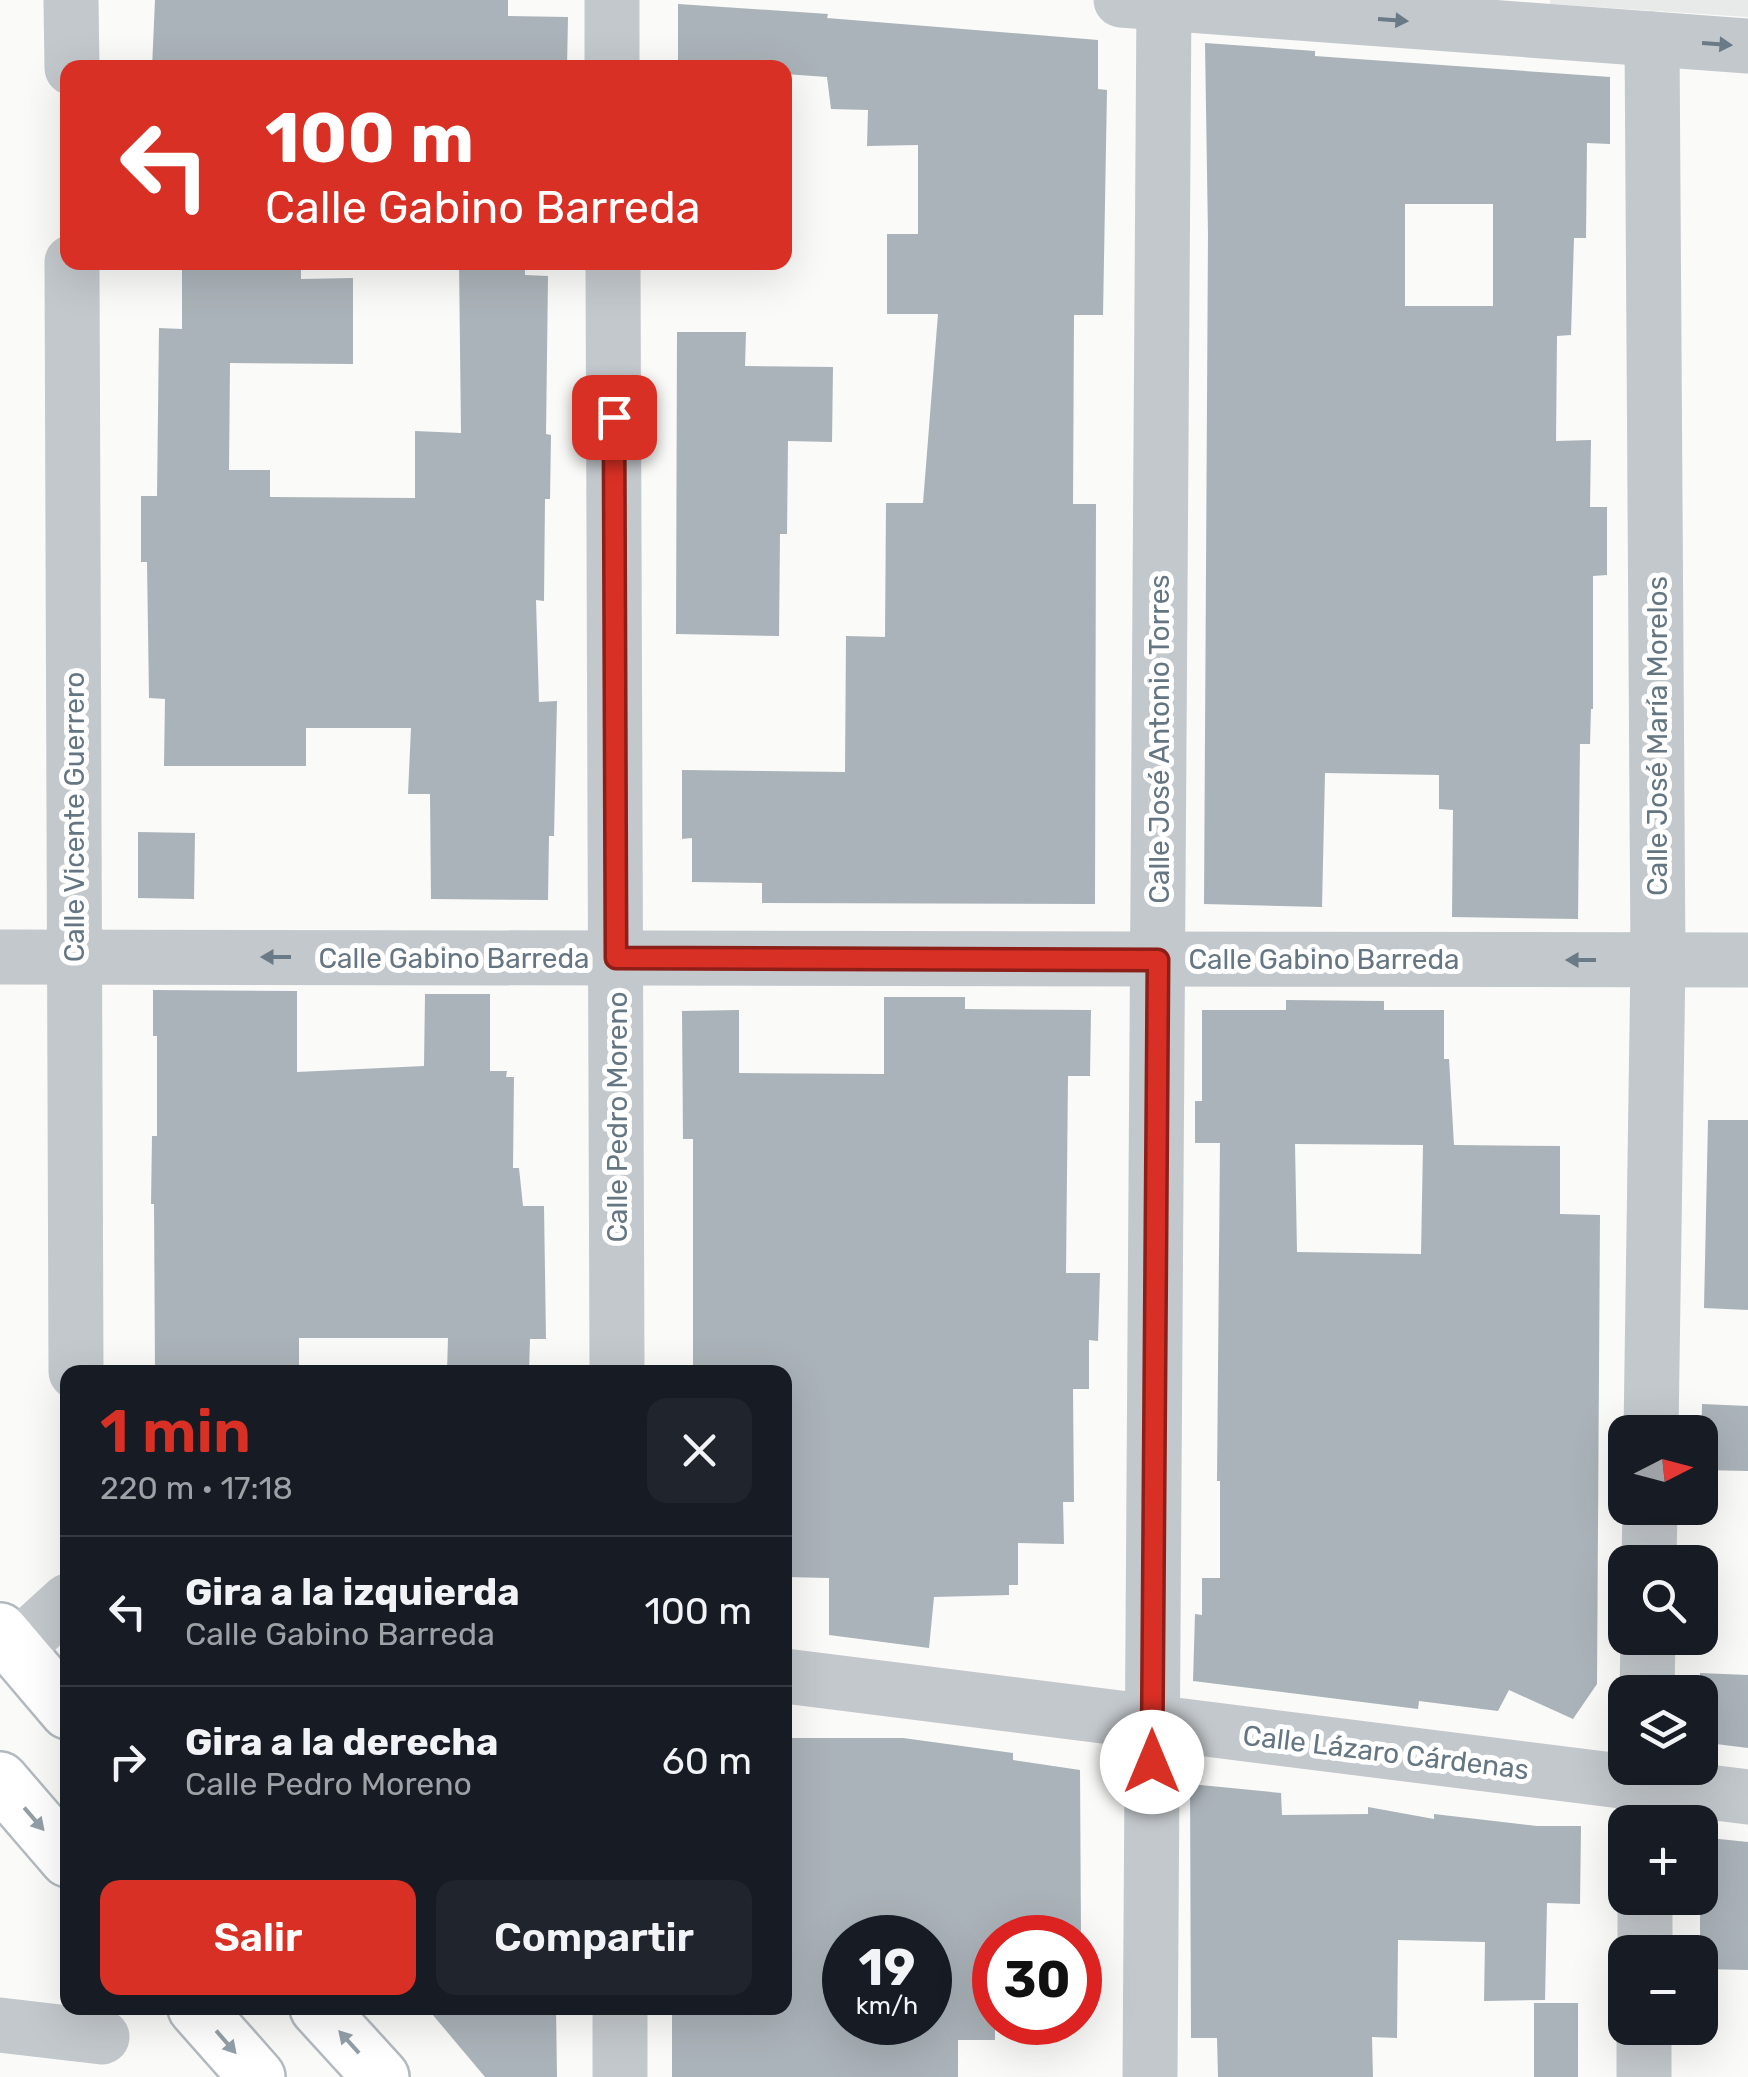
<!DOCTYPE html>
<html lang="es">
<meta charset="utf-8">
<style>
body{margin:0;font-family:Rubik,sans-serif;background:#20242c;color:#f1f3f6;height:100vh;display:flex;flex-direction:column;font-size:38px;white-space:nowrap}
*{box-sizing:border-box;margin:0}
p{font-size:32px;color:#9ea1a6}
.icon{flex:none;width:55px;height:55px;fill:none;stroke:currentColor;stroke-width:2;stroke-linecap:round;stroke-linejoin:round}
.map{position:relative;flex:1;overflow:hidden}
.side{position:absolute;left:60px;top:1365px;width:732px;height:650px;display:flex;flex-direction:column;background:#171b24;border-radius:20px;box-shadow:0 10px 40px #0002}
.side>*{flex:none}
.guide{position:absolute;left:60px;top:60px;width:732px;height:210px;border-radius:20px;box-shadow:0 10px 40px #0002;background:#d93025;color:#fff;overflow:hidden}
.needle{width:65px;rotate:84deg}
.buttons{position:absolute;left:1608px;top:1415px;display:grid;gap:20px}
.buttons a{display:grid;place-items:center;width:110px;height:110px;border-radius:20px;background:#171b24;box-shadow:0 10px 40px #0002;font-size:50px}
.speed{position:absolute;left:822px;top:1915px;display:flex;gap:20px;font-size:50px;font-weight:700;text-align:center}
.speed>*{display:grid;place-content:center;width:130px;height:130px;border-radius:50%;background:#171b24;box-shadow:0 10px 40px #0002;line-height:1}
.speed small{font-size:25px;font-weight:400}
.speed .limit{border:15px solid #d22;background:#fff;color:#111}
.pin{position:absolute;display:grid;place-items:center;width:85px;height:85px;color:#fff;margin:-42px;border-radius:20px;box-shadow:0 5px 15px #0006}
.me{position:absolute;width:110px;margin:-55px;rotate:0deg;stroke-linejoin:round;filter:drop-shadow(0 0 8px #0008)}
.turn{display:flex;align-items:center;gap:35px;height:210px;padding:0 40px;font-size:45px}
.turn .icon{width:130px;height:130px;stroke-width:2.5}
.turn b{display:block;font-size:70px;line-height:85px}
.round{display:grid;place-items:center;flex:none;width:105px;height:105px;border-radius:20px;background:#20242c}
.overview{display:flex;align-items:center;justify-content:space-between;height:170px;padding:0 40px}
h1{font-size:60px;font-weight:600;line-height:75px;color:#d93025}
.action{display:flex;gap:20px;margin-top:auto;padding:20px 40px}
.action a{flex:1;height:115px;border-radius:20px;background:#d93025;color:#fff;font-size:40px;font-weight:600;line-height:115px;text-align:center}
.action a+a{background:#20242c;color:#f1f3f6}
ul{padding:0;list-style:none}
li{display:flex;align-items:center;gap:30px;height:150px;padding:0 40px;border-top:2px solid #363941}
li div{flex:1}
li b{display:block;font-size:38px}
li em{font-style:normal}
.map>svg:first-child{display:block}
.built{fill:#e8e9e9}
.building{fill:#aab3b9;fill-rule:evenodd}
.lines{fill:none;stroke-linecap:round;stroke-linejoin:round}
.secondary-casing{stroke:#b3babf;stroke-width:60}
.minor{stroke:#c3c8cc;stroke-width:55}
.secondary{stroke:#fff;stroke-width:55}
.oneway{fill:#6a7a87}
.oneway2{fill:#939fa8}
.route-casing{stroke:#8d1f18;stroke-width:25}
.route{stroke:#d93025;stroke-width:18}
.labels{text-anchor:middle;stroke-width:10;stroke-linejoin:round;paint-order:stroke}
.street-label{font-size:28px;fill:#657683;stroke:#fff}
</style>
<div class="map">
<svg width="1748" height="2077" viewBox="0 0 1748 2077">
<rect width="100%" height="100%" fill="#fafaf8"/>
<polygon class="built" points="1550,0 1748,0 1748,17 1550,4"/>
<g class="building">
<polygon points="155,0 508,0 508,16 568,17 567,68 152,68"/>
<polygon points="678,4 828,14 827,18 1098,40 1098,89 1107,90 1103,315 1074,315 1073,504 1096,504 1095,904 762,903 762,883 692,882 692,838 682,839 682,770 845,772 846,636 885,637 886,503 923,503 938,314 887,314 887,234 918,234 918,145 867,146 868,110 831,109 827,77 785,74 785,68 678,66"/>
<path d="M1205,43L1315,51V56L1610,77V144L1587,143L1586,238H1574L1571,335L1557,336L1556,441L1591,440L1590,507H1607V575L1593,576V709H1591L1590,744H1580L1578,919L1452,917L1453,810L1439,809V775L1325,773L1322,907L1204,904L1208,235ZM1405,204H1493V306H1405Z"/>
<polygon points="182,262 301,262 301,279 353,278 353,364 230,363 229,470 270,470 270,497 415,498 415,431 461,433 459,262 525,262 525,275 548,276 546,434 551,435 550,499 545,499 544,601 536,600 539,702 557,701 554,836 549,836 548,900 431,899 430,794 408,794 411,728 306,728 306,766 164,766 165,699 149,698 147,562 141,562 141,496 157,496 159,328 182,329"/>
<polygon points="677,332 746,332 745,366 833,367 832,442 788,441 787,534 780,534 779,636 676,634"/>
<polygon points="138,832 195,833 194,899 138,898"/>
<polygon points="153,990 297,991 297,1072 424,1066 425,994 490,994 490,1071 507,1071 506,1077 514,1077 513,1168 519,1168 523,1206 544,1206 546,1339 530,1339 529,1372 447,1372 448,1338 299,1338 299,1372 155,1372 154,1204 151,1204 152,1136 157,1136 157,1036 153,1036"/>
<polygon points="884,997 965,997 965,1009 1091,1010 1090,1076 1068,1076 1066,1273 1100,1273 1098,1341 1089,1340 1089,1389 1073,1389 1074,1502 1063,1502 1064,1544 1018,1543 1018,1585 1009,1585 1009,1595 934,1597 929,1648 829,1635 829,1578 785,1577 785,1372 693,1372 693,1139 683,1139 682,1011 739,1010 739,1073 884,1074"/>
<path d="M1286,1000L1384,1001V1010H1444V1059H1449L1454,1145L1560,1146V1214L1600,1215L1597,1684L1573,1719L1509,1690L1498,1711L1419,1701L1418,1709L1193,1681L1195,1614L1202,1615V1578H1220V1481H1217L1220,1143H1195V1101H1202V1010H1286ZM1295,1144L1423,1145L1421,1254L1297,1252Z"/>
<polygon points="1708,1120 1748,1120 1748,1310 1704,1308"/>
<polygon points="1702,1404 1748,1406 1748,1471 1701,1470"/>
<polygon points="1700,1673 1748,1675 1748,1748 1700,1742"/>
<path d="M785,1738H903L1013,1753V1760L1080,1770L1081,1938H995V2040H958V2077H672V2008H785ZM845,1938H930V2022H845Z"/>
<polygon points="1190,1784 1281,1793 1282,1815 1368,1814 1368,1807 1434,1819 1434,1814 1537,1826 1581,1826 1580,1904 1547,1903 1545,2000 1484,2001 1485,1942 1398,1940 1397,2038 1372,2037 1373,2077 1218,2077 1217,2038 1191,2038"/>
<polygon points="1700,1837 1748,1842 1748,1970 1700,1969"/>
<rect x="1534" y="2003" width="44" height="74"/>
<polygon points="427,2008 556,2008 557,2077 485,2077"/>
</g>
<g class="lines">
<defs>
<g id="secondary">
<polyline points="0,1631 68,1711"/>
<polyline points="0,1780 68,1859"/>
<polyline points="196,2008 257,2077"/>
<polyline points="318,2008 381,2077"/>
</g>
</defs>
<use href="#secondary" class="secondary-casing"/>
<g class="minor">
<polyline points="71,0 72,68"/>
<polyline points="612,0 612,68"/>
<polyline points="1121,0 1748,46"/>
<polyline points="72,262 76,1372"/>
<polyline points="613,262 617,1372"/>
<polyline points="0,957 1748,960"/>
<polyline points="1651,1432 1658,960 1652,39"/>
<polyline points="1649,1562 1650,1508"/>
<polyline points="15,1649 68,1601"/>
<polyline points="785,1676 1748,1797"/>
<polyline points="1647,1692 1648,1638"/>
<polyline points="1645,1952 1645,1898"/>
<polyline points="620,2008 620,2077"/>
<polyline points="0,2025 102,2037"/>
<polyline points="1150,2077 1164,0"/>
<polyline points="1644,2077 1644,2028"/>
</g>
<use href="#secondary" class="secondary"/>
</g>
<defs><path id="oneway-solid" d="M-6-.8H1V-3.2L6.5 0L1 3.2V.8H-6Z" transform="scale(2.5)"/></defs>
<g class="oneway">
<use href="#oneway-solid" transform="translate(1393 20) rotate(4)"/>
<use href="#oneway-solid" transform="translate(1717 44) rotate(4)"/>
<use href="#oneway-solid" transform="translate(276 957) rotate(-180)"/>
<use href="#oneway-solid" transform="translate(1581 960) rotate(-180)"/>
</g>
<g class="oneway2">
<use href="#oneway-solid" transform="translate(34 1819) rotate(49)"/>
<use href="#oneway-solid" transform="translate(226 2042) rotate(49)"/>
<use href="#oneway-solid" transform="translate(349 2042) rotate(-132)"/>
</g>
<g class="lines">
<defs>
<polyline id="route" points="614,417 616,958 1158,960 1152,1762"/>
</defs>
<use href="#route" class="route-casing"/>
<use href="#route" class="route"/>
</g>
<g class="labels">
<g class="street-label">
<text transform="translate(1657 736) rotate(-90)" y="10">Calle José María Morelos</text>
<text transform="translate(1159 739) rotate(-90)" y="10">Calle José Antonio Torres</text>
<text transform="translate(74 817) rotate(-90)" y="10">Calle Vicente Guerrero</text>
<text x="454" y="968">Calle Gabino Barreda</text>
<text x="1324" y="969">Calle Gabino Barreda</text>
<text transform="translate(617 1117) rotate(-90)" y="10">Calle Pedro Moreno</text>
<text transform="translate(1386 1752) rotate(7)" y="10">Calle Lázaro Cárdenas</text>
</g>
</g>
</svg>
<div class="buttons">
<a><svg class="needle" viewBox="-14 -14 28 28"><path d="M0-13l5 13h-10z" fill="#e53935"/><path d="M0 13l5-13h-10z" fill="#9ea1a6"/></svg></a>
<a><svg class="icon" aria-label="search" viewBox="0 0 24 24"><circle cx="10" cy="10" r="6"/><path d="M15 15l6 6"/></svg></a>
<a><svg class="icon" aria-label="layers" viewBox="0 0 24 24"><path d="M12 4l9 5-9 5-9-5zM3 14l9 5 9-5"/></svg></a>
<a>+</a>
<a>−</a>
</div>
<div class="speed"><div>19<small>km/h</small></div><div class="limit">30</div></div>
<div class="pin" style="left:614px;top:417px;background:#d93025"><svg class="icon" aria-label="arrive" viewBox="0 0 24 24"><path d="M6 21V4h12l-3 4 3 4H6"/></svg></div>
<svg class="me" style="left:1152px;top:1762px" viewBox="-20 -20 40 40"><circle r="19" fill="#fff"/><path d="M0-13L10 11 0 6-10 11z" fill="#d93025"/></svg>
<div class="guide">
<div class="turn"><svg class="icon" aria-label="left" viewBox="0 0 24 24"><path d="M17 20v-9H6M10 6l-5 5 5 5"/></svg><div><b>100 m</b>Calle Gabino Barreda</div></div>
</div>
<section class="side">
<div class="overview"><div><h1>1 min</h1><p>220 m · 17:18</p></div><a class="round"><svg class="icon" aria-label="close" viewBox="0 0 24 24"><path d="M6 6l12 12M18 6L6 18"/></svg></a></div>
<ul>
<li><svg class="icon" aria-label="left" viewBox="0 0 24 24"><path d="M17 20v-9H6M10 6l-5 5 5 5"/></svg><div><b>Gira a la izquierda</b><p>Calle Gabino Barreda</p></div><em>100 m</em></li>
<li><svg class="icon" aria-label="right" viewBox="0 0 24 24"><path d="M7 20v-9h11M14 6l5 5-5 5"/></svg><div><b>Gira a la derecha</b><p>Calle Pedro Moreno</p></div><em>60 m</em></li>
</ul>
<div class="action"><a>Salir</a><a>Compartir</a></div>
</section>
</div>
